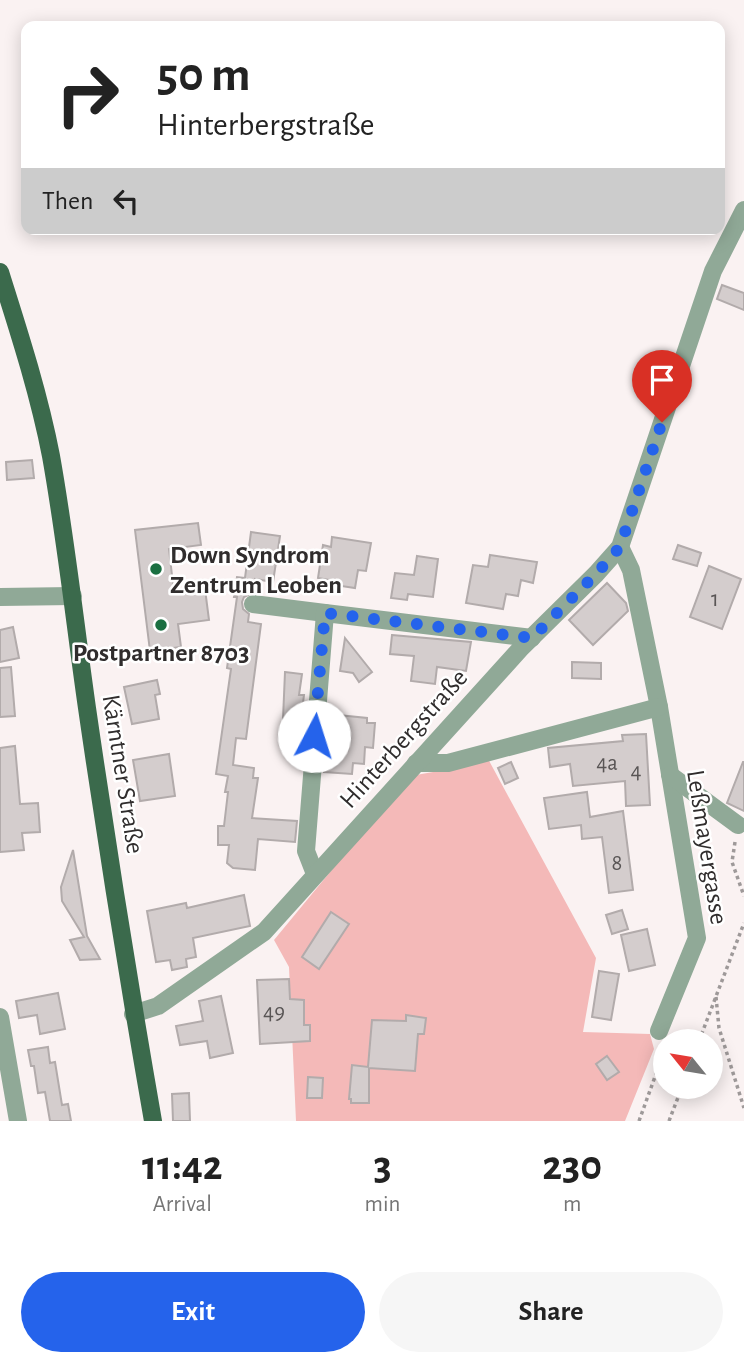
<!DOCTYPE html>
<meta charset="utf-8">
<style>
body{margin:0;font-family:"Alegreya Sans",sans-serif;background:#f6f6f6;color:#222;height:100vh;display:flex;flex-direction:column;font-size:26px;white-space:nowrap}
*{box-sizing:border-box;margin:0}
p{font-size:23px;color:#767676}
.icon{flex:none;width:38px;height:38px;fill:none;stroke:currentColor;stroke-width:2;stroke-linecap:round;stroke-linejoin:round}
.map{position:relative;height:1121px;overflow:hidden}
.panel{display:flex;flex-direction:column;background:#fff;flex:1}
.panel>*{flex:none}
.hud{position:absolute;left:21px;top:21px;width:704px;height:214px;border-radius:14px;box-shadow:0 4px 18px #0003;background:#fff;color:#222;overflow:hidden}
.needle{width:46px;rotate:300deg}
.tools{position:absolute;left:653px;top:1029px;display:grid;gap:14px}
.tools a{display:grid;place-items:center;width:70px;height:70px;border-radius:50%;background:#fff;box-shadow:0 4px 18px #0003;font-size:35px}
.pin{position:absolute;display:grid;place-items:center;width:60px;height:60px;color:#fff;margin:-72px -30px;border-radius:50% 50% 50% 0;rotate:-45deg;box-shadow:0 0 7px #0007}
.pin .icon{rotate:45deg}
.me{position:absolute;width:77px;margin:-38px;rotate:5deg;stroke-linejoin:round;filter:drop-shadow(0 0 5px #0008)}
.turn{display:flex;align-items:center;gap:24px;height:147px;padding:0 21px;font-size:32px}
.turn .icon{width:91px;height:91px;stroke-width:2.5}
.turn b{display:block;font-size:49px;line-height:60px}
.then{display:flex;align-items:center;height:66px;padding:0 21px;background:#0003;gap:14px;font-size:26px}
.eta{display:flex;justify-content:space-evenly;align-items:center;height:119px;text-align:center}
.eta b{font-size:42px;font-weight:700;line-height:49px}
.button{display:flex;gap:14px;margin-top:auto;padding:14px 21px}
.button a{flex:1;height:80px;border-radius:42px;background:#2563eb;color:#fff;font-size:28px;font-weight:700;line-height:80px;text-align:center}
.button a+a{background:#f6f6f6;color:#222}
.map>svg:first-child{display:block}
.green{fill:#f4b9b8}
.building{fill:#d4cdcd;stroke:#b2abab;stroke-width:2}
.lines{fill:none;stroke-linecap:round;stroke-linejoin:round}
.path{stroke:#9e9999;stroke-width:3.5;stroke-dasharray:3.5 3.5;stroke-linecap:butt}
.minor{stroke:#90a997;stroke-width:18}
.major{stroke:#3b6a4c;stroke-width:18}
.route{stroke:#2563eb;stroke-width:12;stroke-dasharray:0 21.6}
.poi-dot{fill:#1a6f41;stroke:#fff;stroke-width:2.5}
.labels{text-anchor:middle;stroke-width:5;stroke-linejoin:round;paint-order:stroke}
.number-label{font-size:23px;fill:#595555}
.poi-label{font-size:26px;font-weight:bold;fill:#302d2d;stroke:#fff;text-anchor:start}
.street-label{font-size:26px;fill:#302d2d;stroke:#fff}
</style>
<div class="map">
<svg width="744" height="1121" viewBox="0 0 744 1121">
<rect width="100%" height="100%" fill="#faf2f2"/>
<polygon class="green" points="487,757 596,958 583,1032 650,1034 654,1049 625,1121 296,1121 289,967 274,940 340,860 416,775 450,769"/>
<g class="building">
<polygon points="722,285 744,293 744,310 717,299"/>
<polygon points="32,460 34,478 7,480 6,462"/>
<polygon points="198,523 201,545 169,549 174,593 205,589 209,620 178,624 181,647 150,651 135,530"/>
<polygon points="251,532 280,536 273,582 255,579 252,593 244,597 242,602 243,609 249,614 248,622 261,624 246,739 236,738 233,765 254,768 253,778 258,778 252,818 297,821 295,842 258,839 255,870 233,868 227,863 229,845 218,845 218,826 224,826 228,792 225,792 228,776 216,774 231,669 227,668 237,597 234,597 237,577 245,578"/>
<polygon points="332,537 371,543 366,571 358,570 355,588 341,586 341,582 318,578 323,545 331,547"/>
<polygon points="678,545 701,553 697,566 673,559"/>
<polygon points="490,555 537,562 533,583 521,580 518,596 506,594 503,609 466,603 473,565 488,567"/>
<polygon points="417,556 438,559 433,597 408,594 407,600 391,598 395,573 414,575"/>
<polygon points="709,566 741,579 722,629 690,617"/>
<polygon points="607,583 626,603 628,611 593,645 569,620"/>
<polygon points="13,627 19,658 0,662 0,630"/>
<polygon points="392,635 471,642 466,671 437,667 435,684 411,681 414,656 390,654"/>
<polygon points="345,638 372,672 359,682 353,673 340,671"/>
<polygon points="572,662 601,663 601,679 572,678"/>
<polygon points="11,667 15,716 0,717 0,668"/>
<polygon points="285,672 302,674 299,695 304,695 300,726 305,726 302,753 282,750 286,719 283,719"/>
<polygon points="157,680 160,694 155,695 159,719 132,724 124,687"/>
<polygon points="338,715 367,718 367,723 375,723 373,748 365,747 364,764 353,763 352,774 324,772 327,729 336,730"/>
<polygon points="646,734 650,805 626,806 625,781 573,786 570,764 550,767 548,748 623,741 622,735"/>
<polygon points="15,746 20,804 38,803 40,832 22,833 24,850 0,852 0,748"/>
<polygon points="169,754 175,796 140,801 133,760"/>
<polygon points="511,762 518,778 505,784 498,768"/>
<polygon points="743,762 744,762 744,811 727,803"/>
<polygon points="587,792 590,817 623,811 633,890 609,893 602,837 582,839 581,825 549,829 544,798"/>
<polygon points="73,850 87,936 100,959 80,960 70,940 84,937 62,901 61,887"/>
<polygon points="244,895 250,926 193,938 196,957 186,959 187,967 172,970 170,960 156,962 147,911 186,903 187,908"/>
<polygon points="622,910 628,929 612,934 606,915"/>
<polygon points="331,912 349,924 319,969 302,957"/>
<polygon points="647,929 655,965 629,971 621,935"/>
<polygon points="599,971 619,974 611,1020 592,1017"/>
<polygon points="289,979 290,999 304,1000 304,1025 310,1025 310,1041 260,1044 257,980"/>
<polygon points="58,993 65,1029 40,1034 37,1015 19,1018 16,1001"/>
<polygon points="221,996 233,1053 210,1058 207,1041 180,1045 176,1026 203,1021 199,1001"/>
<polygon points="406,1015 426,1018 424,1034 418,1034 415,1071 369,1068 369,1103 351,1103 351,1099 349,1099 352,1065 368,1067 372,1020 406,1021"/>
<polygon points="48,1047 50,1063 55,1062 62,1105 68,1104 71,1121 50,1121 45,1092 38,1093 34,1066 31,1066 28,1050"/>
<polygon points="607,1056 619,1072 607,1080 596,1064"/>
<polygon points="308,1077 323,1078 322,1098 307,1098"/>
<polygon points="189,1093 190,1121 173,1121 172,1094"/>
</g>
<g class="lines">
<g class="path">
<polyline points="735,842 732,862 744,896"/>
<polyline points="716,997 719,1028 744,1108"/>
<polyline points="699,1041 744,923"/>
<polyline points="639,1121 665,1049"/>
<polyline points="669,1121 682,1087"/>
</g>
<g class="minor">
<polyline points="620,547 631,570 659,707 697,938 659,1031"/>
<polyline points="0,597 73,596"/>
<polyline points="253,604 325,613"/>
<polyline points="416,763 448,763 659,707"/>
<polyline points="670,775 738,825"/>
<polyline points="315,874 306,851 325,613 532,638"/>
<polyline points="133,1014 158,1006 264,932 522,647 596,574 620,547 713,271 744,210"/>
<polyline points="0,1017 18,1121"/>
</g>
<path class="major" d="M0,272C19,332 39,394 51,456C66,540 75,624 87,708C107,846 129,984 153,1121"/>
</g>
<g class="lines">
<polyline class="route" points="314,736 325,613 532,638 596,574 620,547 662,422"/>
</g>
<g class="poi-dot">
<circle cx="156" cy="569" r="7"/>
<circle cx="161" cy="625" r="7"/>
</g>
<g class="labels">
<g class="number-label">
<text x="715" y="606">1</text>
<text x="607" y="770">4a</text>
<text x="636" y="778">4</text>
<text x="617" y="870">8</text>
<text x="274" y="1019">49</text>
</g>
<g class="poi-label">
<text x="170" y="563">Down Syndrom<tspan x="170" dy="30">Zentrum Leoben</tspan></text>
<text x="161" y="661" text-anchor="middle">Postpartner 8703</text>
</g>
<g class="street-label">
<text transform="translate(403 738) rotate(-48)" y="9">Hinterbergstraße</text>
<text transform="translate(124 774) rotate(81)" y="9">Kärntner Straße</text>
<text transform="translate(708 847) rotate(81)" y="9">Leßmayergasse</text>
</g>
</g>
</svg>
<div class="tools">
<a><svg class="needle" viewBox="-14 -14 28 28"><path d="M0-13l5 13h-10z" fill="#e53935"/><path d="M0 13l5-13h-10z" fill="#767676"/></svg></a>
</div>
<div class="pin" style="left:662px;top:422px;background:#d93025"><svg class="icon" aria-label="arrive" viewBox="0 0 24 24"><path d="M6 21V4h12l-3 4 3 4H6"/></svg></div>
<svg class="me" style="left:314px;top:736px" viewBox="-20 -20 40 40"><circle r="19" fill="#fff"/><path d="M0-13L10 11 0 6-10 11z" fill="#2563eb"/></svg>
<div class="hud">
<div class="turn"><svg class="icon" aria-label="right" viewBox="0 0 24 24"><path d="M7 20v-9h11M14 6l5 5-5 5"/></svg><div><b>50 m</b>Hinterbergstraße</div></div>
<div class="then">Then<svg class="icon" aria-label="left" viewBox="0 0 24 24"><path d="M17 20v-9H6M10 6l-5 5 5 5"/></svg></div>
</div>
</div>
<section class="panel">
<div class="eta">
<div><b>11:42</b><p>Arrival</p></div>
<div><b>3</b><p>min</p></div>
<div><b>230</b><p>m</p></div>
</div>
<div class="button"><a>Exit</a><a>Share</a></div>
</section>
